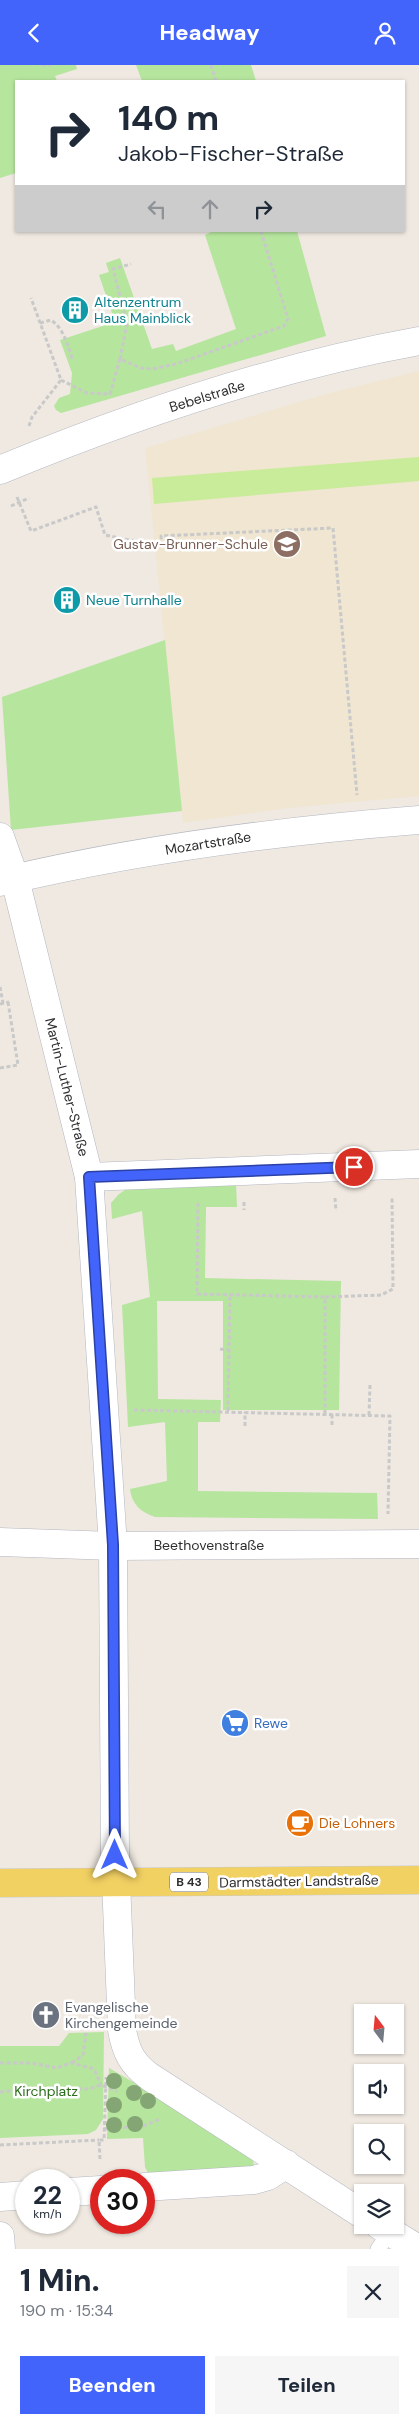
<!DOCTYPE html>
<html lang="de">
<meta charset="utf-8">
<style>
body{margin:0;font-family:"DM Sans",sans-serif;background:#f6f6f7;color:#1f2937;height:100vh;display:flex;flex-direction:column;font-size:19px;white-space:nowrap}
*{box-sizing:border-box;margin:0}
p{font-size:16px;color:#747a83}
.icon{flex:none;width:28px;height:28px;fill:none;stroke:currentColor;stroke-width:2;stroke-linecap:round;stroke-linejoin:round}
.map{position:relative;height:2184px;overflow:hidden}
.sheet{display:flex;flex-direction:column;background:#fff;flex:1}
.sheet>*{flex:none}
.top-card{position:absolute;left:15px;top:15px;width:390px;height:152px;border-radius:0px;box-shadow:0 1px 4px #0004;background:#fff;color:#1f2937;overflow:hidden}
.needle{width:32px;rotate:344deg}
.controls{position:absolute;left:354px;top:1939px;display:grid;gap:10px}
.controls a{display:grid;place-items:center;width:50px;height:50px;border-radius:0px;background:#fff;box-shadow:0 1px 4px #0004;font-size:25px}
.speed{position:absolute;left:15px;top:2104px;display:flex;gap:10px;font-size:25px;font-weight:700;text-align:center}
.speed>*{display:grid;place-content:center;width:65px;height:65px;border-radius:50%;background:#fff;box-shadow:0 1px 4px #0004;line-height:1}
.speed small{font-size:12px;font-weight:400}
.speed .limit{border:8px solid #d22;background:#fff;color:#111}
.pin{position:absolute;display:grid;place-items:center;width:42px;height:42px;color:#fff;margin:-21px;border:2px solid #fff;border-radius:50%;box-shadow:0 1px 5px #0007}
.me{position:absolute;width:55px;margin:-28px;rotate:0deg;stroke-linejoin:round;filter:drop-shadow(0 0 4px #0008)}
.turn{display:flex;align-items:center;gap:18px;height:105px;padding:0 20px;font-size:22px}
.turn .icon{width:65px;height:65px;stroke-width:2.5}
.turn b{display:block;font-size:35px;line-height:42px}
.lanes{display:flex;align-items:center;height:48px;padding:0 20px;background:#0003;justify-content:center;gap:25px;direction:ltr}
.lanes .off{opacity:.35}
.round{display:grid;place-items:center;flex:none;width:52px;height:52px;border-radius:0px;background:#f6f6f7}
.summary{display:flex;align-items:center;justify-content:space-between;height:85px;padding:0 20px}
h1{font-size:30px;font-weight:800;line-height:38px}
.action{display:flex;gap:10px;margin-top:auto;padding:10px 20px}
.action a{flex:1;height:58px;border-radius:0px;background:#4264fb;color:#fff;font-size:20px;font-weight:800;line-height:58px;text-align:center}
.action a+a{background:#f6f6f7;color:#1f2937}
header{display:flex;justify-content:space-between;align-items:center;height:65px;padding:0 20px;background:#4264fb;color:#fff;font-size:22px;font-weight:800}
.map>svg:first-child{display:block}
.education{fill:#f0e6d1}
.green{fill:#b6e59e}
.pitch{fill:#c9ec9a}
.lines{fill:none;stroke-linecap:round;stroke-linejoin:round}
.lane-casing{stroke:#b4b7c1;stroke-width:16}
.street-casing{stroke:#b4b7c1;stroke-width:29}
.primary-casing{stroke:#c9c9c9;stroke-width:29}
.path{stroke:#c9c9c9;stroke-width:3;stroke-dasharray:4 2.5;stroke-linecap:butt}
.lane{stroke:#fff;stroke-width:15}
.street{stroke:#fff;stroke-width:28}
.primary{stroke:#f2d163;stroke-width:28}
.tree{fill:#84a574}
.route-casing{stroke:#2b41a3;stroke-width:12}
.route{stroke:#4264fb;stroke-width:9}
.labels{text-anchor:middle;stroke-width:5;stroke-linejoin:round;paint-order:stroke}
.shield{fill:#fff;stroke:#6d6d6d;stroke-width:1}
.shield-label{font-size:12px;font-weight:bold;fill:#2e2e2e}
.culture-label{font-size:14px;fill:#0d838f;stroke:#fff;text-anchor:start}
.street-label{font-size:14px;fill:#2e2e2e;stroke:#fff}
.education-label{font-size:14px;fill:#785e54;stroke:#fff;text-anchor:end}
.shop-label{font-size:14px;fill:#366cbe;stroke:#fff;text-anchor:start}
.food-label{font-size:14px;fill:#c56008;stroke:#fff;text-anchor:start}
.worship-label{font-size:14px;fill:#5b616d;stroke:#fff;text-anchor:start}
.park-label{font-size:14px;fill:#2c6e1b;stroke:#fff}
</style>
<header><svg class="icon" aria-label="back" viewBox="0 0 24 24"><path d="M15 5l-7 7 7 7"/></svg>Headway<svg class="icon" aria-label="person" viewBox="0 0 24 24"><circle cx="12" cy="8" r="4"/><path d="M4 21q1-7 8-7t8 7"/></svg></header>
<div class="map">
<svg width="419" height="2184" viewBox="0 0 419 2184">
<rect width="100%" height="100%" fill="#efe9e1"/>
<polygon class="education" points="419,306 419,731 288,743 183,758 145,383 326,329"/>
<g class="green">
<polygon points="0,0 76,0 77,4 55,11 57,16 16,16 16,108 0,113"/>
<polygon points="136,0 251,0 256,16 142,16"/>
<polygon points="213,166 297,166 326,271 61,348 56,345 54,341 59,333 70,329 72,308 60,275 115,257 99,210 109,207 106,198 120,193 152,284 173,279 176,286 236,264 205,170"/>
<polygon points="165,575 182,746 11,765 2,632"/>
<path d="M236,1118L237,1142H206L205,1213L341,1216L339,1345H223V1236H157L158,1334L221,1335L220,1357H198V1426L377,1428L378,1454L155,1452C141,1447 132,1440 130,1424L167,1416L165,1357L128,1362L122,1240L150,1232L142,1146L112,1154L111,1138L119,1129L128,1123Z"/>
<polygon points="104,1967 103,2054 96,2065 88,2069 0,2073 0,1981 59,1981 69,1968"/>
<polygon points="109,2003 250,2085 254,2100 251,2104 150,2112 145,2102 143,2073 107,2074"/>
</g>
<polygon class="pitch" points="419,392 419,416 154,439 152,413"/>
<g class="lines">
<defs>
<polyline id="lane" points="378,2184 390,2167"/>
<g id="street">
<path d="M0,405C131,351 279,301 419,276"/>
<path d="M0,772L15,814L89,1112L113,1481L115,1790L122,1965C126,1987 132,1999 150,2012L362,2149"/>
<path d="M0,817C138,784 278,766 419,755"/>
<polyline points="89,1112 419,1099"/>
<polyline points="0,1477 113,1481 419,1479"/>
<polyline points="144,2122 254,2115 268,2111 286,2099"/>
<polyline points="69,2127 101,2125"/>
<polyline points="0,2132 26,2130"/>
<polyline points="379,2160 418,2184"/>
<polyline points="0,2171 1,2184"/>
</g>
<polyline id="primary" points="0,1818 419,1815"/>
</defs>
<use href="#lane" class="lane-casing"/>
<use href="#street" class="street-casing"/>
<use href="#primary" class="primary-casing"/>
<g class="path">
<polyline points="42,0 51,0"/>
<polyline points="211,0 216,16"/>
<path d="M40,258L51,255C64,264 67,279 72,293L74,292"/>
<polyline points="120,294 127,258 113,204 131,199"/>
<polyline points="61,315 87,328 110,329 120,294 141,303 152,304 176,299 284,261 288,254 261,166"/>
<polyline points="29,361 32,352 61,315 31,233"/>
<polyline points="17,432 31,466 96,442 105,470 162,482 161,471 333,463 357,730"/>
<polyline points="11,441 29,433"/>
<polyline points="0,922 3,938"/>
<polyline points="0,939 9,937"/>
<polyline points="0,1003 18,1000 8,937"/>
<polyline points="335,1133 336,1146"/>
<polyline points="244,1137 244,1145"/>
<polyline points="198,1138 197,1229 325,1232"/>
<polyline points="220,1284 229,1285"/>
<polyline points="134,1345 390,1351 388,1449"/>
<polyline points="228,1346 230,1230"/>
<polyline points="325,1349 325,1232 381,1230 393,1224 392,1131"/>
<polyline points="369,1350 370,1320"/>
<polyline points="332,1360 332,1349"/>
<polyline points="245,1361 245,1347"/>
<polyline points="0,1998 32,1998 56,2003 71,1998 91,2003 95,2006 101,2020"/>
<polyline points="72,1998 83,1990 86,1968"/>
<polyline points="0,2027 35,2023 89,2024 101,2020 117,2026"/>
<polyline points="104,2064 143,2061 160,2054"/>
<polyline points="0,2080 99,2075"/>
<polyline points="100,2094 99,2075 104,2075 106,2012"/>
</g>
<use href="#lane" class="lane"/>
<use href="#street" class="street"/>
<use href="#primary" class="primary"/>
</g>
<g class="tree">
<circle cx="114" cy="2016" r="8"/>
<circle cx="134" cy="2028" r="8"/>
<circle cx="148" cy="2036" r="8"/>
<circle cx="114" cy="2040" r="8"/>
<circle cx="135" cy="2059" r="8"/>
<circle cx="114" cy="2060" r="8"/>
</g>
<g class="lines">
<defs>
<polyline id="route" points="115,1790 113,1480 89,1112 354,1102"/>
</defs>
<use href="#route" class="route-casing"/>
<use href="#route" class="route"/>
</g>
<defs>
<symbol id="building-disc" viewBox="-11 -11 22 22"><circle r="9.5" fill="#0f9aa8" stroke="#fff"/><path d="M-4-6H4V6H1V3H-1V6H-4ZM-2.5-4.3h1.7v1.8h-1.7ZM.8-4.3h1.7v1.8H.8ZM-2.5-1h1.7V.8h-1.7ZM.8-1h1.7V.8H.8Z" fill="#fff"/></symbol>
<symbol id="school-disc" viewBox="-11 -11 22 22"><circle r="9.5" fill="#8d6e63" stroke="#fff"/><path d="M0-5L7-2L0 1L-7-2ZM-4 1L0 2.5L4 1V4Q0 6-4 4Z" fill="#fff"/></symbol>
<symbol id="supermarket-disc" viewBox="-11 -11 22 22"><circle r="9.5" fill="#3f7fe0" stroke="#fff"/><path d="M-6-5.5h2.5l.6 2H6L4.5 2H-2.5L-4.4-4H-6ZM-1.5 3.2a1.3 1.3 0 1 0 .1 0ZM3 3.2a1.3 1.3 0 1 0 .1 0Z" fill="#fff"/></symbol>
<symbol id="cafe-disc" viewBox="-11 -11 22 22"><circle r="9.5" fill="#e8710a" stroke="#fff"/><path d="M-5.5-4.5H6V0H3Q3 3.5 0 3.5H-2.5Q-5.5 3.5-5.5 0ZM3-3.2v2h1.7v-2ZM-6 4.5H4V6H-6Z" fill="#fff"/></symbol>
<symbol id="church-disc" viewBox="-11 -11 22 22"><circle r="9.5" fill="#6b7280" stroke="#fff"/><path d="M-1.2-6h2.4v3.5h3.3v2.4h-3.3V6h-2.4V-.1h-3.3v-2.4h3.3Z" fill="#fff"/></symbol>
</defs>
<g fill-rule="evenodd">
<use href="#building-disc" x="59" y="229" width="32" height="32"/>
<use href="#school-disc" x="271" y="463" width="32" height="32"/>
<use href="#building-disc" x="51" y="519" width="32" height="32"/>
<use href="#supermarket-disc" x="219" y="1642" width="32" height="32"/>
<use href="#cafe-disc" x="284" y="1742" width="32" height="32"/>
<use href="#church-disc" x="30" y="1934" width="32" height="32"/>
</g>
<g class="labels">
<rect class="shield" x="170" y="1807.5" width="38" height="19" rx="4"/>
<g class="shield-label">
<text x="189" y="1821">B 43</text>
</g>
<g class="culture-label">
<text x="94" y="242">Altenzentrum<tspan x="94" dy="16">Haus Mainblick</tspan></text>
<text x="86" y="540">Neue Turnhalle</text>
</g>
<g class="street-label">
<text transform="translate(207 331) rotate(-17)" y="5">Bebelstraße</text>
<text transform="translate(208 778) rotate(-9)" y="5">Mozartstraße</text>
<text transform="translate(67 1022) rotate(76)" y="5">Martin-Luther-Straße</text>
<text x="209" y="1485">Beethovenstraße</text>
<text transform="translate(299 1816) rotate(-1)" y="5">Darmstädter Landstraße</text>
</g>
<g class="education-label">
<text x="268" y="484">Gustav-Brunner-Schule</text>
</g>
<g class="shop-label">
<text x="254" y="1663">Rewe</text>
</g>
<g class="food-label">
<text x="319" y="1763">Die Lohners</text>
</g>
<g class="worship-label">
<text x="65" y="1947">Evangelische<tspan x="65" dy="16">Kirchengemeinde</tspan></text>
</g>
<g class="park-label">
<text x="46" y="2031">Kirchplatz</text>
</g>
</g>
</svg>
<div class="controls">
<a><svg class="needle" viewBox="-14 -14 28 28"><path d="M0-13l5 13h-10z" fill="#e53935"/><path d="M0 13l5-13h-10z" fill="#747a83"/></svg></a>
<a><svg class="icon" aria-label="sound" viewBox="0 0 24 24"><path d="M4 9h4l5-4v14l-5-4H4zM17 9q2 3 0 6"/></svg></a>
<a><svg class="icon" aria-label="search" viewBox="0 0 24 24"><circle cx="10" cy="10" r="6"/><path d="M15 15l6 6"/></svg></a>
<a><svg class="icon" aria-label="layers" viewBox="0 0 24 24"><path d="M12 4l9 5-9 5-9-5zM3 14l9 5 9-5"/></svg></a>
</div>
<div class="speed"><div>22<small>km/h</small></div><div class="limit">30</div></div>
<div class="pin" style="left:354px;top:1102px;background:#d93025"><svg class="icon" aria-label="arrive" viewBox="0 0 24 24"><path d="M6 21V4h12l-3 4 3 4H6"/></svg></div>
<svg class="me" style="left:115px;top:1790px" viewBox="-20 -20 40 40"><path d="M0-17L14 15 0 8-14 15z" fill="#4264fb" stroke="#fff" stroke-width="4"/></svg>
<div class="top-card">
<div class="turn"><svg class="icon" aria-label="right" viewBox="0 0 24 24"><path d="M7 20v-9h11M14 6l5 5-5 5"/></svg><div><b>140 m</b>Jakob-Fischer-Straße</div></div>
<div class="lanes"><svg class="icon off" aria-label="left" viewBox="0 0 24 24"><path d="M17 20v-9H6M10 6l-5 5 5 5"/></svg><svg class="icon off" aria-label="ahead" viewBox="0 0 24 24"><path d="M12 20V5M6 11l6-6 6 6"/></svg><svg class="icon" aria-label="right" viewBox="0 0 24 24"><path d="M7 20v-9h11M14 6l5 5-5 5"/></svg></div>
</div>
</div>
<section class="sheet">
<div class="summary"><div><h1>1 Min.</h1><p>190 m · 15:34</p></div><a class="round"><svg class="icon" aria-label="close" viewBox="0 0 24 24"><path d="M6 6l12 12M18 6L6 18"/></svg></a></div>
<div class="action"><a>Beenden</a><a>Teilen</a></div>
</section>
